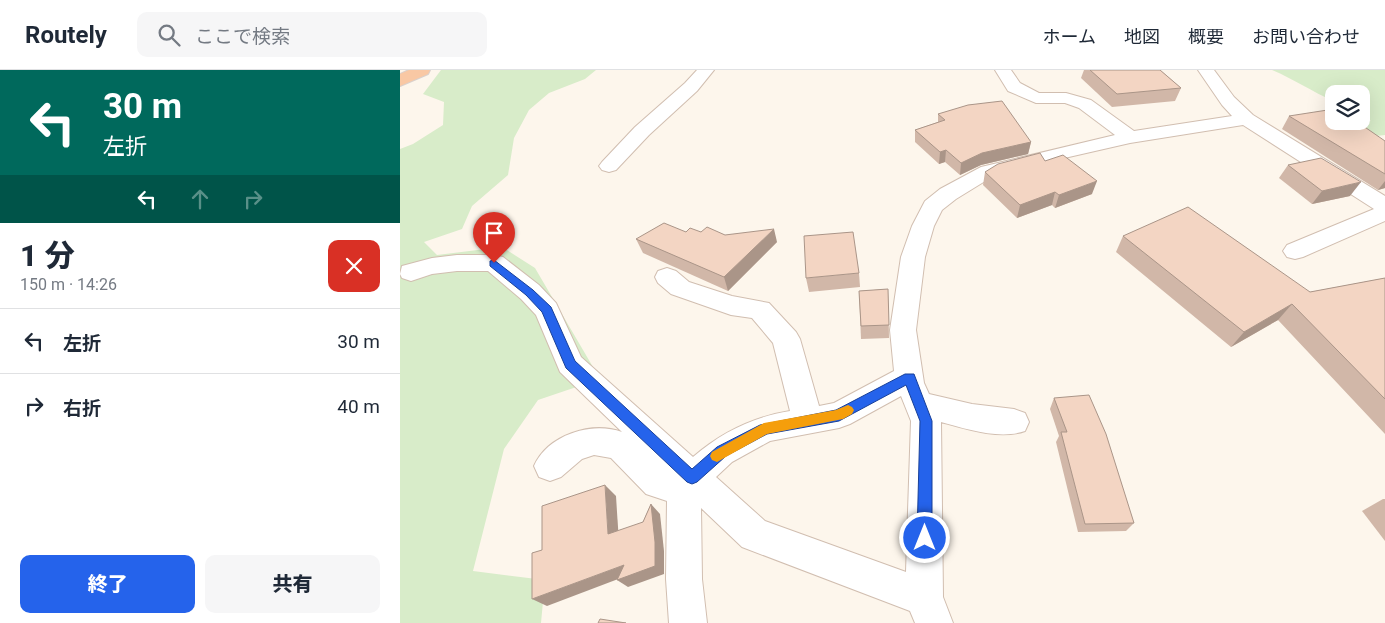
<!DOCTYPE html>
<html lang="ja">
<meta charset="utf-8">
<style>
body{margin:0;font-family:Roboto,"Noto Sans JP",sans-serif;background:#f6f6f7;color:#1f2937;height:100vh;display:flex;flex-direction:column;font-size:19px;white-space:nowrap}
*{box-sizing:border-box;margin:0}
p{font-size:16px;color:#747a83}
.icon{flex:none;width:28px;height:28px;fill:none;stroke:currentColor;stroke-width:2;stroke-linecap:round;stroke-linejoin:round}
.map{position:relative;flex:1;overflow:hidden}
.panel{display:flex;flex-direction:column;background:#fff;width:400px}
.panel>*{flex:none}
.banner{background:#00695c;color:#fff;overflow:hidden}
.tools{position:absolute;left:925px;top:15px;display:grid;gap:10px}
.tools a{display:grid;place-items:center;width:45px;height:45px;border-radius:10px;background:#fff;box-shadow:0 5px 20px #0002;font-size:25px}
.pin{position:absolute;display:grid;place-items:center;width:42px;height:42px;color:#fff;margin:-51px -21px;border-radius:50% 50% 50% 0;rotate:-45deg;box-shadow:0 0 5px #0007}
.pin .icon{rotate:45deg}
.me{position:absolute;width:55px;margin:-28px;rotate:0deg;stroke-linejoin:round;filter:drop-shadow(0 0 4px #0008)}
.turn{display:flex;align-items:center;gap:18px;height:105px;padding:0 20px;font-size:22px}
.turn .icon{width:65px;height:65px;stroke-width:2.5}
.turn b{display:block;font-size:35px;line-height:42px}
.lanes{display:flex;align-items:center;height:48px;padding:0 20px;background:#0003;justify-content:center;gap:25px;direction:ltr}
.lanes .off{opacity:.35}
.round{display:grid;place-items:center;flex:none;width:52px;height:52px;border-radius:10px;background:#f6f6f7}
.headline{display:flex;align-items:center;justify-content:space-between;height:85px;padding:0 20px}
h1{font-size:30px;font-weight:800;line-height:38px}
.primary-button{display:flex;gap:10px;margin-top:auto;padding:10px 20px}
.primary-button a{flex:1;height:58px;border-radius:10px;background:#2563eb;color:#fff;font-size:20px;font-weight:800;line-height:58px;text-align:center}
.primary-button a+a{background:#f6f6f7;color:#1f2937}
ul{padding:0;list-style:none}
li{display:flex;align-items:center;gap:15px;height:65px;padding:0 20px;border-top:1px solid #e0e1e3}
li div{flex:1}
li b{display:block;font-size:19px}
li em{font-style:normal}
header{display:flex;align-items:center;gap:30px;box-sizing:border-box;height:70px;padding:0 25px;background:#fff;border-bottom:1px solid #e0e1e3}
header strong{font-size:24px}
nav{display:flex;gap:28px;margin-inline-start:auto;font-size:18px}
.search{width:350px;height:45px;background:#f6f6f7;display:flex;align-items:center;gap:12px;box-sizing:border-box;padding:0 18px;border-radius:10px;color:#747a83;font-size:19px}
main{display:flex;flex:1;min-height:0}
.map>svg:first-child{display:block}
.green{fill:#d8ecc9}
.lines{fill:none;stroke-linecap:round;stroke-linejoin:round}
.minor-casing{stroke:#d1beb0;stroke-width:2}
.trunk-casing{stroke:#dad1cd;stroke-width:2}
.minor{fill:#fff;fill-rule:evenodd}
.trunk{fill:#f9c8a4;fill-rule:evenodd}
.wall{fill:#d1b7a8}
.shaded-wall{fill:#aa9588}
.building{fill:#f3d5c3;stroke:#aa9588}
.route{fill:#2563eb;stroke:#184099}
.slow{fill:#f59e0b}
</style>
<header>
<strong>Routely</strong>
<div class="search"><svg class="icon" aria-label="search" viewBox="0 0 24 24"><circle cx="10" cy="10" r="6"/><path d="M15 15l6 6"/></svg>ここで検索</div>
<nav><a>ホーム</a><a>地図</a><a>概要</a><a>お問い合わせ</a></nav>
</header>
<main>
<section class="panel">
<div class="banner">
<div class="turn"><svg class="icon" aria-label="left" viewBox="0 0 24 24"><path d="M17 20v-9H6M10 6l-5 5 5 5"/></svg><div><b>30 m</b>左折</div></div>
<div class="lanes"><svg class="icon" aria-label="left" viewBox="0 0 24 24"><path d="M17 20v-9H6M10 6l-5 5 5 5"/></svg><svg class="icon off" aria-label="ahead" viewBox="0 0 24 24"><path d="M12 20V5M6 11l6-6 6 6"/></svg><svg class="icon off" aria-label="right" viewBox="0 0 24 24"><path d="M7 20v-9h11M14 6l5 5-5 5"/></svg></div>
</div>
<div class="headline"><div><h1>1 分</h1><p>150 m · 14:26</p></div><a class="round" style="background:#d93025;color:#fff"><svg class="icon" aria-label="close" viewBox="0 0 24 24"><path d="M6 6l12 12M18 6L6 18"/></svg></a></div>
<ul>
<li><svg class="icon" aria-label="left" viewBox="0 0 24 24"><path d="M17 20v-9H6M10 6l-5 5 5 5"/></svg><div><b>左折</b></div><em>30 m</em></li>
<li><svg class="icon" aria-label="right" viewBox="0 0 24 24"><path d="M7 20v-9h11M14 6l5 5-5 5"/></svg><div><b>右折</b></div><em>40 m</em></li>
</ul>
<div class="primary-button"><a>終了</a><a>共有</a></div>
</section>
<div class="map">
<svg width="985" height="553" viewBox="0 0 985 553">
<rect width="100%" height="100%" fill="#fdf6ec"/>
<g class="green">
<polygon points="41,0 196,0 185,9 149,23 129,40 114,68 108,105 72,136 62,159 24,172 37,185 102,177 135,198 200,309 138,330 104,379 73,501 145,510 141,553 0,553 0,79 13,74 43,55 44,32 23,24"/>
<path d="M872,0H985V65L976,66L954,53L971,51L961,45V24H934V31C912,22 894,9 872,0Z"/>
</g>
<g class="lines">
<defs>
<g id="minor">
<polygon points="297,0 314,0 297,21 249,65 216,100 209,102 202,100 199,96 202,92 235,57 285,13"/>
<path d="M595,0H611L620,13L639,23H666L691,30L734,61L832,46L822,35L798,0H814L834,27L853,45L985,126V151L903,187L895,189L887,187L883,181L887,175L974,139L843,55L730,73L625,97L595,105L556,129L542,140L534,156L525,187L516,260L524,313L529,324L572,334L614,339L625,343L629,352L625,361C600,370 566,359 541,352L543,527L553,553H515L510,541L342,477L301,438L302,509L307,553H269L266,509L267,431L246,424L211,388L194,385L182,389L161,407L150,411L139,407L134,396C148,365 191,351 222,362L160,302L136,245L121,229L88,201H57L32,204L11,211L2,208L0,204L2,196L32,188L57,185H94L103,187L139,215L156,233L181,287L293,387C322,362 353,347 390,341L373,273L352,248L331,245L271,224L258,213L255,207L258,201L267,198L276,201L289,212L332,226L369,233L396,262L400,269L419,336L434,333L494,301L490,260L501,187L512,156L525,131L540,119L581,97L715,65L679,38L665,33H636L608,21ZM501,326L511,351L506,502L365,451L316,407L332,392L370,371L439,358L450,354Z"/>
</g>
<polygon id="trunk" points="9,0 30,0 28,4 0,16 0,4"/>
</defs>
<use href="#minor" class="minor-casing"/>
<use href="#trunk" class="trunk-casing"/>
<use href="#minor" class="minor"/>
<use href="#trunk" class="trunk"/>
</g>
<g class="wall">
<polygon points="684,0 760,0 781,18 775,31 712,37 681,8"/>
<polygon points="538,44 631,72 628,84 581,95 560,105 545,92 539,94 515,72 515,60 538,52"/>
<polygon points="889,46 985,71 985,118 978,120 882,59"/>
<polygon points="645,91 692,124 655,138 652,135 617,148 583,115 585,102"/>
<polygon points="888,95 950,126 912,134 879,108"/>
<polygon points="286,162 325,165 377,172 328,221 243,183 236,169"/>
<polygon points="723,166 910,222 985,208 985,364 878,250 831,277 716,182"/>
<polygon points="459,203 460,217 409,222 406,208"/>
<polygon points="488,219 489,268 461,269 459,221"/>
<polygon points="654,328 734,453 726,461 678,462 656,372 659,366 650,339"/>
<polygon points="983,429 985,429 985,471 962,441"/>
</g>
<g class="shaded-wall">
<polygon points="631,72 628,84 581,95 560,105 561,93 582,83"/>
<polygon points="546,80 545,92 539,94 540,82"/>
<polygon points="697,111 692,124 655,138 659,125"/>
<polygon points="985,111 985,118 978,120"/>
<polygon points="961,112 950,126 912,134 922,121"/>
<polygon points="655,122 652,135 617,148 620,135"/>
<polygon points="374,159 377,172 328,221 324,207"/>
<polygon points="892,234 878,250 831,277 844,262"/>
<polygon points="205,415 216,426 219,473 208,464"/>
<polygon points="251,434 260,444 264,481 264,504 228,517 217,510"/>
<polygon points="224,495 234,503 147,536 132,529"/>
</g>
<g class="building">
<polygon points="690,0 760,0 781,18 717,24"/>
<polygon points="602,31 631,72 582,83 561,93 546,80 540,82 515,60 545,50 538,44 568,35"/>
<polygon points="934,39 934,51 956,51 985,71 985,104 889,46"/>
<polygon points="640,83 645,91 663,85 697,111 659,125 655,122 620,135 585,102 598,94"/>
<polygon points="921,88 961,112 922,121 888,95"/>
<polygon points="788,137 910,222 985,208 985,329 892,234 844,262 723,166"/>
<polygon points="264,153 286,162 290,158 301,162 307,157 325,165 374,159 324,207 236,169"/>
<polygon points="453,162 459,203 406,208 404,166"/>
<polygon points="488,219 489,255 461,256 459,221"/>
<polygon points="689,325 706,364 734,453 685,454 661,362 667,362 654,328"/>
<polygon points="205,415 208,464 243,452 251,434 255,472 255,496 217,510 224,495 132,529 132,483 142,480 142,436"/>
<polygon points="200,549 226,553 198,553"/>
</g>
<polygon class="route" points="94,190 133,220 151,237 175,291 292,399 317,377 360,355 436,340 505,304 514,304 532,351 532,468 530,474 525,476 520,474 517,468 520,351 506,315 439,351 367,364 326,386 297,412 292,414 287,412 166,298 142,242 126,225 90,196 90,191"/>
<polygon class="slow" points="448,335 452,337 454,340 452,344 443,349 367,364 317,392 312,390 310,386 312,382 364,353 436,340"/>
</svg>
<div class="tools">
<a><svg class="icon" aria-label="layers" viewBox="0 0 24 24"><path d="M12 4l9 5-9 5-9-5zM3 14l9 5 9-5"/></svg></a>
</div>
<div class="pin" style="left:94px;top:193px;background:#d93025"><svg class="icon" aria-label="arrive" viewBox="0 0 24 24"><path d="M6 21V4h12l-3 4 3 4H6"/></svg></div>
<svg class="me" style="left:525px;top:468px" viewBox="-20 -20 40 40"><circle r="17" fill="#2563eb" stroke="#fff" stroke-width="3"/><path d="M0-11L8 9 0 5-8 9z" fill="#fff"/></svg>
</div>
</main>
